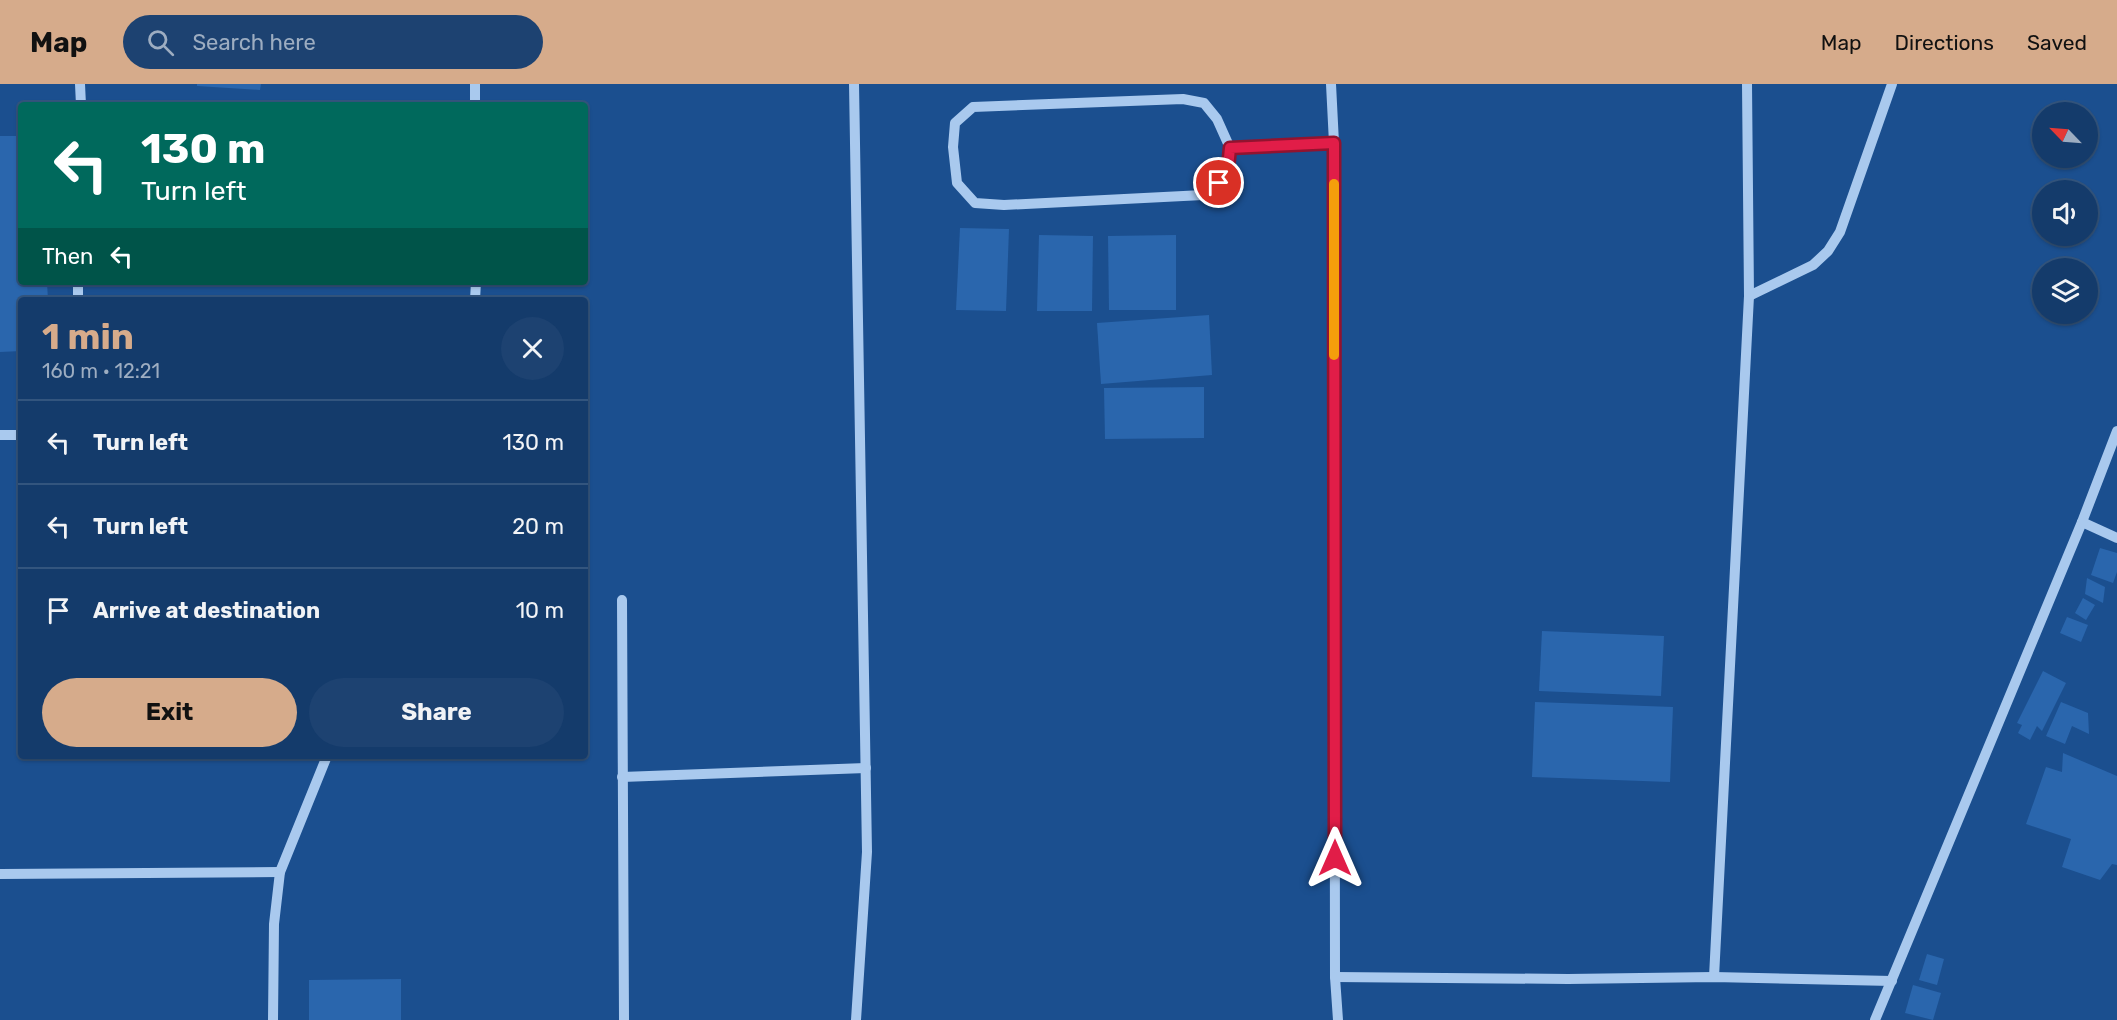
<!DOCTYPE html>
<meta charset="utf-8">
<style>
body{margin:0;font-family:Rubik,sans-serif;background:#1d4271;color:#f1f3f6;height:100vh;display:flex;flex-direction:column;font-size:22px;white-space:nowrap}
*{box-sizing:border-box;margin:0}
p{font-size:20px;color:#9dadc1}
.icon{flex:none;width:33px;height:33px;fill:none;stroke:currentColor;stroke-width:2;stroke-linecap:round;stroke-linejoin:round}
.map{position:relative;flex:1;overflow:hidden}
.drawer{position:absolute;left:18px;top:213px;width:570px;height:462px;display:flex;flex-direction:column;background:#143b6b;border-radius:6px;box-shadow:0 2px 4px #0004,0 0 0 2px #33557e}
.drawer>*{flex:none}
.guide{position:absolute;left:18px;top:18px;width:570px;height:183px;border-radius:6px;box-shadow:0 2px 4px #0004,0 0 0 2px #33557e;background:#00695c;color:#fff;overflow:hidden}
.needle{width:39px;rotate:295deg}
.fabs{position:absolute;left:2032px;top:18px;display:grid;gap:12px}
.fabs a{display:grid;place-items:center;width:66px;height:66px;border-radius:50%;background:#143b6b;box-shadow:0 2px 4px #0004,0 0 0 2px #33557e;font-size:30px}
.pin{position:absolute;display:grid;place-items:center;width:51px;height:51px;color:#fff;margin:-26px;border:3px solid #fff;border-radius:50%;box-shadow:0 2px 6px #0007}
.me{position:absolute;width:66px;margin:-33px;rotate:0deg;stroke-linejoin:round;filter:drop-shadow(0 0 4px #0008)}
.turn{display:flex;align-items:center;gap:21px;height:126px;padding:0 24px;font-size:27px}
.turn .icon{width:78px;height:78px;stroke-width:2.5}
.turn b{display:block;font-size:42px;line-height:51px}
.then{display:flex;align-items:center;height:57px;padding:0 24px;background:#0003;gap:12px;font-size:22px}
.round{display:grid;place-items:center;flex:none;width:63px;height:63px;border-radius:32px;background:#1d4271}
.summary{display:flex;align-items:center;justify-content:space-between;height:102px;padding:0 24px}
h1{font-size:36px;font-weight:700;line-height:45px;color:#d6ab8b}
.primary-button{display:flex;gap:12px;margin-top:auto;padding:12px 24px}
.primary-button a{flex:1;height:69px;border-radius:36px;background:#d6ab8b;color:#111;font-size:24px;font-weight:700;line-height:69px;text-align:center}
.primary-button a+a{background:#1d4271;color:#f1f3f6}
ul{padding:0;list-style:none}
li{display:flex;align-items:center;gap:18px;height:84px;padding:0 24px;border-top:2px solid #33557e}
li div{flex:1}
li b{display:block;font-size:22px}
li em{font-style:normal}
header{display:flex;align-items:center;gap:36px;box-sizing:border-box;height:84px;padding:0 30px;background:#d6ab8b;color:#111}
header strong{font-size:28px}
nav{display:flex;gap:33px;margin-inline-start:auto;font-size:21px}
.search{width:420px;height:54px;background:#1d4271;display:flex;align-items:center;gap:15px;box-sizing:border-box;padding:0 21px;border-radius:33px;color:#9dadc1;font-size:22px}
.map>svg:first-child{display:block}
.building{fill:#2a66ad}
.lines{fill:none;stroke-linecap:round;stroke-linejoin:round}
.minor{stroke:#a9c9ee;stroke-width:10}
.route-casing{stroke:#92132f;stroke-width:15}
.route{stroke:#e11d48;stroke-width:10}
.slow{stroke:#f59e0b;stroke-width:10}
</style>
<header>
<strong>Map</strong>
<div class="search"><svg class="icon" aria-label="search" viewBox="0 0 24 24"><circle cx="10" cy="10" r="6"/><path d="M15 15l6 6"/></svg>Search here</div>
<nav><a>Map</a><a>Directions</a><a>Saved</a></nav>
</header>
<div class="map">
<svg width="2117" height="936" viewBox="0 0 2117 936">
<rect width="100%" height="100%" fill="#1b4f8f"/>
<g class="building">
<polygon points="197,0 261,0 260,6 197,2"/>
<polygon points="0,52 21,52 21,198 47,198 48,216 21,216 21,267 0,268"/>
<polygon points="960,144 1009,145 1006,227 956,226"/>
<polygon points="1039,151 1093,152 1092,227 1037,227"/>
<polygon points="1176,151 1176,226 1109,226 1108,152"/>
<polygon points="1209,231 1212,291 1101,300 1097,239"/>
<polygon points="1204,303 1204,354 1105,355 1104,304"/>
<polygon points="2100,464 2117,469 2117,488 2113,499 2091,491"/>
<polygon points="2087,494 2105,503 2103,519 2085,510"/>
<polygon points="2083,514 2095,521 2086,536 2075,529"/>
<polygon points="2067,533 2088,541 2081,558 2060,549"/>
<polygon points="1542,547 1664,552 1661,612 1539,607"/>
<polygon points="2043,587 2066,599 2042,647 2037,642 2030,656 2018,649 2022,641 2017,639"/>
<polygon points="1535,618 1673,623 1670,698 1532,693"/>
<polygon points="2061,618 2088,629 2089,650 2072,642 2065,660 2046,652"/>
<polygon points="2063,669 2117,692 2117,781 2112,780 2100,796 2062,783 2071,755 2026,740 2046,683 2062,688"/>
<polygon points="1927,870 1944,875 1937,901 1919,896"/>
<polygon points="401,895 401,936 309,936 309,896"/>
<polygon points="1913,901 1941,909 1933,936 1905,929"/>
</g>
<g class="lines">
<g class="minor">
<polyline points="80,0 81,21"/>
<polyline points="854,0 867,768 856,936"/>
<polyline points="1331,0 1334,59 1335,893 1338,936"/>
<polyline points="475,21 475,0"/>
<path d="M1230,64C1227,89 1223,96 1203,111L1004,121L975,119L957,99L953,63L955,39L973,23L1183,15L1204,19L1217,35L1230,64L1334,59"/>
<polyline points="1749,212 1813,181 1828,167 1840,148 1892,0"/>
<polyline points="78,216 78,198"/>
<polyline points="475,216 476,198"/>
<polyline points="0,351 21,351"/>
<polyline points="2082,438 2117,454"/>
<polyline points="622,516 624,936"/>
<polyline points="622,693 866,684"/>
<polyline points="0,790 280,788"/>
<polyline points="1335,893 1568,895 1714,893 1892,897"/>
<polyline points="1714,893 1749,212 1747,0"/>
<polyline points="273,936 274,840 280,788 327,672"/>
<polyline points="1875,936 2082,438 2117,347"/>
</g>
</g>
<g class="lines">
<defs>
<polyline id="route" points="1219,99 1228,84 1230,64 1334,59 1335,774"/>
</defs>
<use href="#route" class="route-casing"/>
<use href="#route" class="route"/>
<polyline class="slow" points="1334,100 1334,271"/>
</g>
</svg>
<div class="fabs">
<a><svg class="needle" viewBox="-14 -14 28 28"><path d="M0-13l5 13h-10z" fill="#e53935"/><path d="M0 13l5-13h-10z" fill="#9dadc1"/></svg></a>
<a><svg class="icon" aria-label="sound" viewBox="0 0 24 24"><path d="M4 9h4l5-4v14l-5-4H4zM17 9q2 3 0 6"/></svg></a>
<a><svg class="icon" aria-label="layers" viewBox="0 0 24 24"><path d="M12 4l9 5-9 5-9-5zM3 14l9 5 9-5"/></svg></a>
</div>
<div class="pin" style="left:1219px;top:99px;background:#d93025"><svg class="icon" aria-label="arrive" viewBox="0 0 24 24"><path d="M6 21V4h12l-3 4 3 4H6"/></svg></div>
<svg class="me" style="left:1335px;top:774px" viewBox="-20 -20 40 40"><path d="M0-17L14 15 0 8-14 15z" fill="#e11d48" stroke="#fff" stroke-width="4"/></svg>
<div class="guide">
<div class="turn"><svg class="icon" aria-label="left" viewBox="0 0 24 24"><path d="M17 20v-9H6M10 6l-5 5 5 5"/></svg><div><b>130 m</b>Turn left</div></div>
<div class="then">Then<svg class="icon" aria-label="left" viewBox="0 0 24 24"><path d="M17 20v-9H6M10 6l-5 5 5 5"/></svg></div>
</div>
<section class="drawer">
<div class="summary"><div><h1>1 min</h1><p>160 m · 12:21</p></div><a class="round"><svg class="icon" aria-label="close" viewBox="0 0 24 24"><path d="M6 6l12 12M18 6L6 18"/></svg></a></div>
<ul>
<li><svg class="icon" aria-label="left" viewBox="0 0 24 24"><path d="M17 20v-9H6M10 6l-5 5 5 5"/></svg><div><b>Turn left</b></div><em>130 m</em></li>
<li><svg class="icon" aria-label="left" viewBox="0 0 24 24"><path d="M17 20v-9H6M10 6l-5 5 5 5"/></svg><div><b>Turn left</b></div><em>20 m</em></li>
<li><svg class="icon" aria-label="arrive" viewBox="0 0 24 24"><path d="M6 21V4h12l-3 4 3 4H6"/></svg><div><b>Arrive at destination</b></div><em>10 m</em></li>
</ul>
<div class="primary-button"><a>Exit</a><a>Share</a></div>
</section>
</div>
